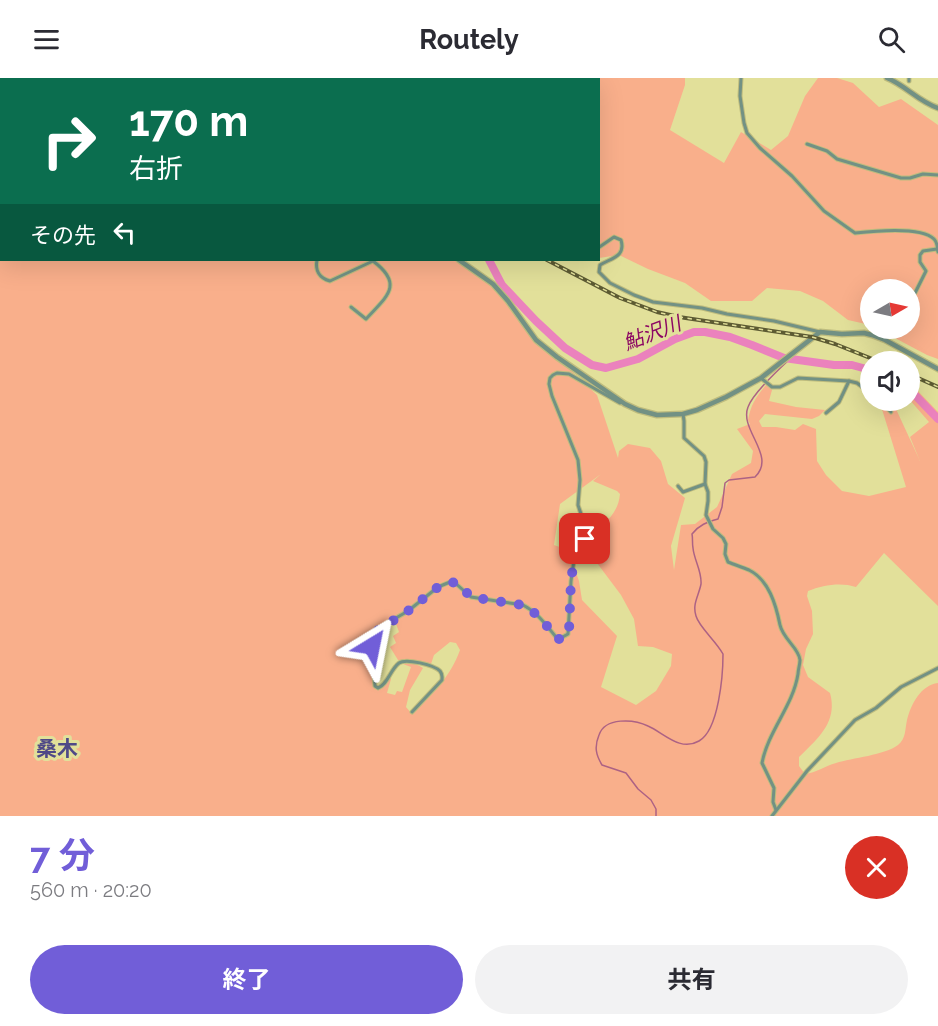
<!DOCTYPE html>
<html lang="ja">
<meta charset="utf-8">
<style>
body{margin:0;font-family:Raleway,"Noto Sans JP",sans-serif;background:#f2f2f3;color:#2b2b33;height:100vh;display:flex;flex-direction:column;font-size:22px;white-space:nowrap}
*{box-sizing:border-box;margin:0}
p{font-size:20px;color:#7c7c81}
.icon{flex:none;width:33px;height:33px;fill:none;stroke:currentColor;stroke-width:2;stroke-linecap:round;stroke-linejoin:round}
.map{position:relative;height:738px;overflow:hidden}
.panel{display:flex;flex-direction:column;background:#fff;flex:1}
.panel>*{flex:none}
.guide{position:absolute;left:0px;top:0px;width:600px;height:183px;box-shadow:0 6px 24px #0002;background:#0b6e4f;color:#fff;overflow:hidden}
.needle{width:39px;rotate:81deg}
.fabs{position:absolute;left:860px;top:201px;display:grid;gap:12px}
.fabs a{display:grid;place-items:center;width:60px;height:60px;border-radius:50%;background:#fff;box-shadow:0 6px 24px #0002;font-size:30px}
.pin{position:absolute;display:grid;place-items:center;width:51px;height:51px;color:#fff;margin:-26px;border-radius:12px;box-shadow:0 3px 9px #0006}
.me{position:absolute;width:66px;margin:-33px;rotate:35deg;stroke-linejoin:round;filter:drop-shadow(0 0 4px #0008)}
.turn{display:flex;align-items:center;gap:21px;height:126px;padding:0 30px;font-size:27px}
.turn .icon{width:78px;height:78px;stroke-width:2.5}
.turn b{display:block;font-size:42px;line-height:51px}
.then{display:flex;align-items:center;height:57px;padding:0 30px;background:#0003;gap:12px;font-size:22px}
.round{display:grid;place-items:center;flex:none;width:63px;height:63px;border-radius:32px;background:#f2f2f3}
.head{display:flex;align-items:center;justify-content:space-between;height:102px;padding:0 30px}
h1{font-size:36px;font-weight:700;line-height:45px;color:#715ed8}
.action{display:flex;gap:12px;margin-top:auto;padding:12px 30px}
.action a{flex:1;height:69px;border-radius:36px;background:#715ed8;color:#fff;font-size:24px;font-weight:700;line-height:69px;text-align:center}
.action a+a{background:#f2f2f3;color:#2b2b33}
header{display:flex;justify-content:space-between;align-items:center;height:78px;padding:0 30px;background:#fff;font-size:27px;font-weight:700}
.map>svg:first-child{display:block}
.green{fill:#f9af8b;fill-rule:evenodd}
.lines{fill:none;stroke-linecap:round;stroke-linejoin:round}
.stream{stroke:#ad6284;stroke-width:1.5}
.river{stroke:#eb82bd;stroke-width:8}
.minor-casing{stroke:#bebc7e;stroke-width:5}
.tertiary-casing{stroke:#bebc7e;stroke-width:7}
.minor{stroke:#729184;stroke-width:3}
.tertiary{stroke:#729184;stroke-width:4.5}
.rail-casing{stroke:#5d5b33;stroke-width:4}
.rail{stroke:#e2e09a;stroke-width:1.5;stroke-dasharray:4.5;stroke-linecap:butt}
.route{stroke:#715ed8;stroke-width:10;stroke-dasharray:0 18}
.labels{text-anchor:middle;stroke-width:6;stroke-linejoin:round;paint-order:stroke}
.water-label{font-size:20px;font-style:italic;fill:#8c0763;stroke:#e2e09a}
.quarter-label{font-size:21px;font-weight:bold;fill:#4f4987;stroke:#e2e09a}
</style>
<header><svg class="icon" aria-label="menu" viewBox="0 0 24 24"><path d="M4 6h16M4 12h16M4 18h16"/></svg>Routely<svg class="icon" aria-label="search" viewBox="0 0 24 24"><circle cx="10" cy="10" r="6"/><path d="M15 15l6 6"/></svg></header>
<div class="map">
<svg width="938" height="738" viewBox="0 0 938 738">
<rect width="100%" height="100%" fill="#e2e09a"/>
<g class="green">
<polygon points="48,0 345,0 345,2 47,2"/>
<polygon points="567,0 685,0 685,7 670,52 724,85 741,54 771,72 788,58 805,18 818,0 837,0 853,5 879,29 901,21 938,47 938,281 927,277 878,251 909,250 909,212 870,212 870,247 848,242 823,223 800,213 767,210 752,223 711,223 685,205 648,191 619,177 599,180 598,2 566,2"/>
<path d="M1,91L2,182H459L498,212L531,255L597,317L618,380L619,373L628,366L650,370L661,383L668,406L685,420L671,468L674,492L681,447L695,446L717,429L732,396L751,385L753,373L737,351L750,346L748,342C751,326 756,319 766,307L772,312L769,323L796,329L825,332L819,338L812,341L765,336L759,343L762,349H776L795,352L803,346L816,351L817,383L826,397L842,413L869,418L906,409L881,328L896,331L920,383L910,359L929,344L909,321V306L915,310L938,334V528L884,475L856,509C841,504 823,507 808,513L807,518L812,533L813,556L806,571L803,587L808,599L830,615C838,644 818,660 799,679V688L805,696C816,695 825,688 836,685C852,680 885,677 898,667C906,661 905,651 907,642C911,626 921,607 938,605V738H0V92ZM601,396L593,403L617,413L620,416C618,438 602,447 586,460L585,480L597,485L621,517L634,541L638,568L653,569L672,576L671,588L656,613L636,627L601,609L617,558L582,522L579,503L568,472L554,467L560,426ZM410,531L395,543L399,554L393,558L396,565L390,569L398,582L431,586L434,577L450,564L456,565L460,572C451,598 431,618 412,636L406,629L410,612L423,590C417,586 411,584 403,586L411,589L402,614L397,613L395,617L387,615L391,601L390,599L382,610L376,612L372,561L385,548Z"/>
</g>
<g class="lines">
<path class="stream" d="M656,738V731L651,722L638,711L626,695L602,687C596,677 594,669 599,657C605,639 634,641 648,648C664,655 680,674 699,663C719,652 723,596 723,576C716,563 699,549 696,538C692,526 699,517 701,506C702,493 694,482 693,470C692,465 693,461 692,456C699,447 707,444 718,441L722,429L725,405L729,402L755,399C777,378 739,352 748,329C753,315 779,291 791,280"/>
<g class="river">
<polyline points="380,0 381,2"/>
<polyline points="489,182 502,207 536,243 565,270 592,287 606,290 638,281 675,261 694,254 705,254 730,259 752,267 784,280 834,287 852,287 870,292"/>
<polyline points="909,312 913,315 938,341"/>
</g>
<defs>
<g id="minor">
<path d="M741,0L740,18L744,45L747,55L760,70L792,98L824,133L855,155C873,153 921,148 934,161C938,165 937,170 938,174"/>
<polyline points="564,2 565,0"/>
<polyline points="909,3 909,0"/>
<polyline points="807,66 827,73 837,81 901,100 910,100 923,96 938,97"/>
<path d="M598,170L614,159L621,162C626,179 611,180 600,187L599,194L610,205L634,217L653,224L702,230L727,236L774,243L820,254"/>
<path d="M317,182C315,192 319,200 330,203L373,183C405,207 386,219 366,241L351,229"/>
<polyline points="915,215 926,193 920,184 920,177 923,173 937,171"/>
<polyline points="761,300 772,309 780,309 798,300 849,303 857,305 870,315"/>
<polyline points="879,322 891,334"/>
<polyline points="826,335 839,324 849,303"/>
<path d="M683,336L684,343V360L704,378L706,384L705,406L708,414V423L706,437L713,451L723,460L726,466L725,476L728,484C735,487 742,489 749,492C769,502 776,527 780,547C783,561 799,570 800,582C800,586 798,592 798,596C793,628 768,653 762,685L774,710L773,724L776,732"/>
<polyline points="678,408 683,414 705,406"/>
<path d="M412,634L442,602C442,598 443,597 440,593C434,587 406,580 399,585C390,592 388,606 378,610L375,608L372,568L373,557L384,547L408,533L438,509L450,504H454L471,519L523,527C537,534 546,547 556,559L559,561L568,556L571,503L574,482L577,475L585,461L587,454L578,427L580,402L578,382L552,318L549,306L550,300L553,297L557,295L569,296L620,325"/>
<polyline points="772,738 807,693 855,642 876,630 901,609 938,590"/>
</g>
<g id="tertiary">
<polyline points="342,0 342,2"/>
<polyline points="346,0 346,2"/>
<path d="M887,0C905,7 919,24 938,30"/>
<polyline points="40,2 42,0"/>
<polyline points="0,25 2,27"/>
<polyline points="459,182 493,206 508,223 536,262 557,279 625,326 638,332 657,337 683,336 697,332 726,319 761,300 820,254 842,256 864,255 872,257 885,262 938,291"/>
</g>
</defs>
<use href="#minor" class="minor-casing"/>
<use href="#tertiary" class="tertiary-casing"/>
<use href="#minor" class="minor"/>
<use href="#tertiary" class="tertiary"/>
<defs>
<g id="rail">
<polyline points="406,0 407,2"/>
<polyline points="547,182 620,220 657,234 679,239 812,259 835,266 880,284"/>
<polyline points="909,296 938,309"/>
</g>
</defs>
<use href="#rail" class="rail-casing"/>
<use href="#rail" class="rail"/>
</g>
<g class="lines">
<path class="route" d="M372,568V561L377,553L408,533L438,509L450,504L457,505L471,519L522,527C537,534 546,547 556,559L559,561L568,556L569,553L571,502L574,483L577,475L585,461"/>
</g>
<g class="labels">
<g class="water-label">
<text transform="translate(652 255) rotate(-21)" y="7">鮎沢川</text>
</g>
<g class="quarter-label">
<text x="57" y="678">桑木</text>
</g>
</g>
</svg>
<div class="fabs">
<a><svg class="needle" viewBox="-14 -14 28 28"><path d="M0-13l5 13h-10z" fill="#e53935"/><path d="M0 13l5-13h-10z" fill="#7c7c81"/></svg></a>
<a><svg class="icon" aria-label="sound" viewBox="0 0 24 24"><path d="M4 9h4l5-4v14l-5-4H4zM17 9q2 3 0 6"/></svg></a>
</div>
<div class="pin" style="left:585px;top:461px;background:#d93025"><svg class="icon" aria-label="arrive" viewBox="0 0 24 24"><path d="M6 21V4h12l-3 4 3 4H6"/></svg></div>
<svg class="me" style="left:372px;top:568px" viewBox="-20 -20 40 40"><path d="M0-17L14 15 0 8-14 15z" fill="#715ed8" stroke="#fff" stroke-width="4"/></svg>
<div class="guide">
<div class="turn"><svg class="icon" aria-label="right" viewBox="0 0 24 24"><path d="M7 20v-9h11M14 6l5 5-5 5"/></svg><div><b>170 m</b>右折</div></div>
<div class="then">その先<svg class="icon" aria-label="left" viewBox="0 0 24 24"><path d="M17 20v-9H6M10 6l-5 5 5 5"/></svg></div>
</div>
</div>
<section class="panel">
<div class="head"><div><h1>7 分</h1><p>560 m · 20:20</p></div><a class="round" style="background:#d93025;color:#fff"><svg class="icon" aria-label="close" viewBox="0 0 24 24"><path d="M6 6l12 12M18 6L6 18"/></svg></a></div>
<div class="action"><a>終了</a><a>共有</a></div>
</section>
